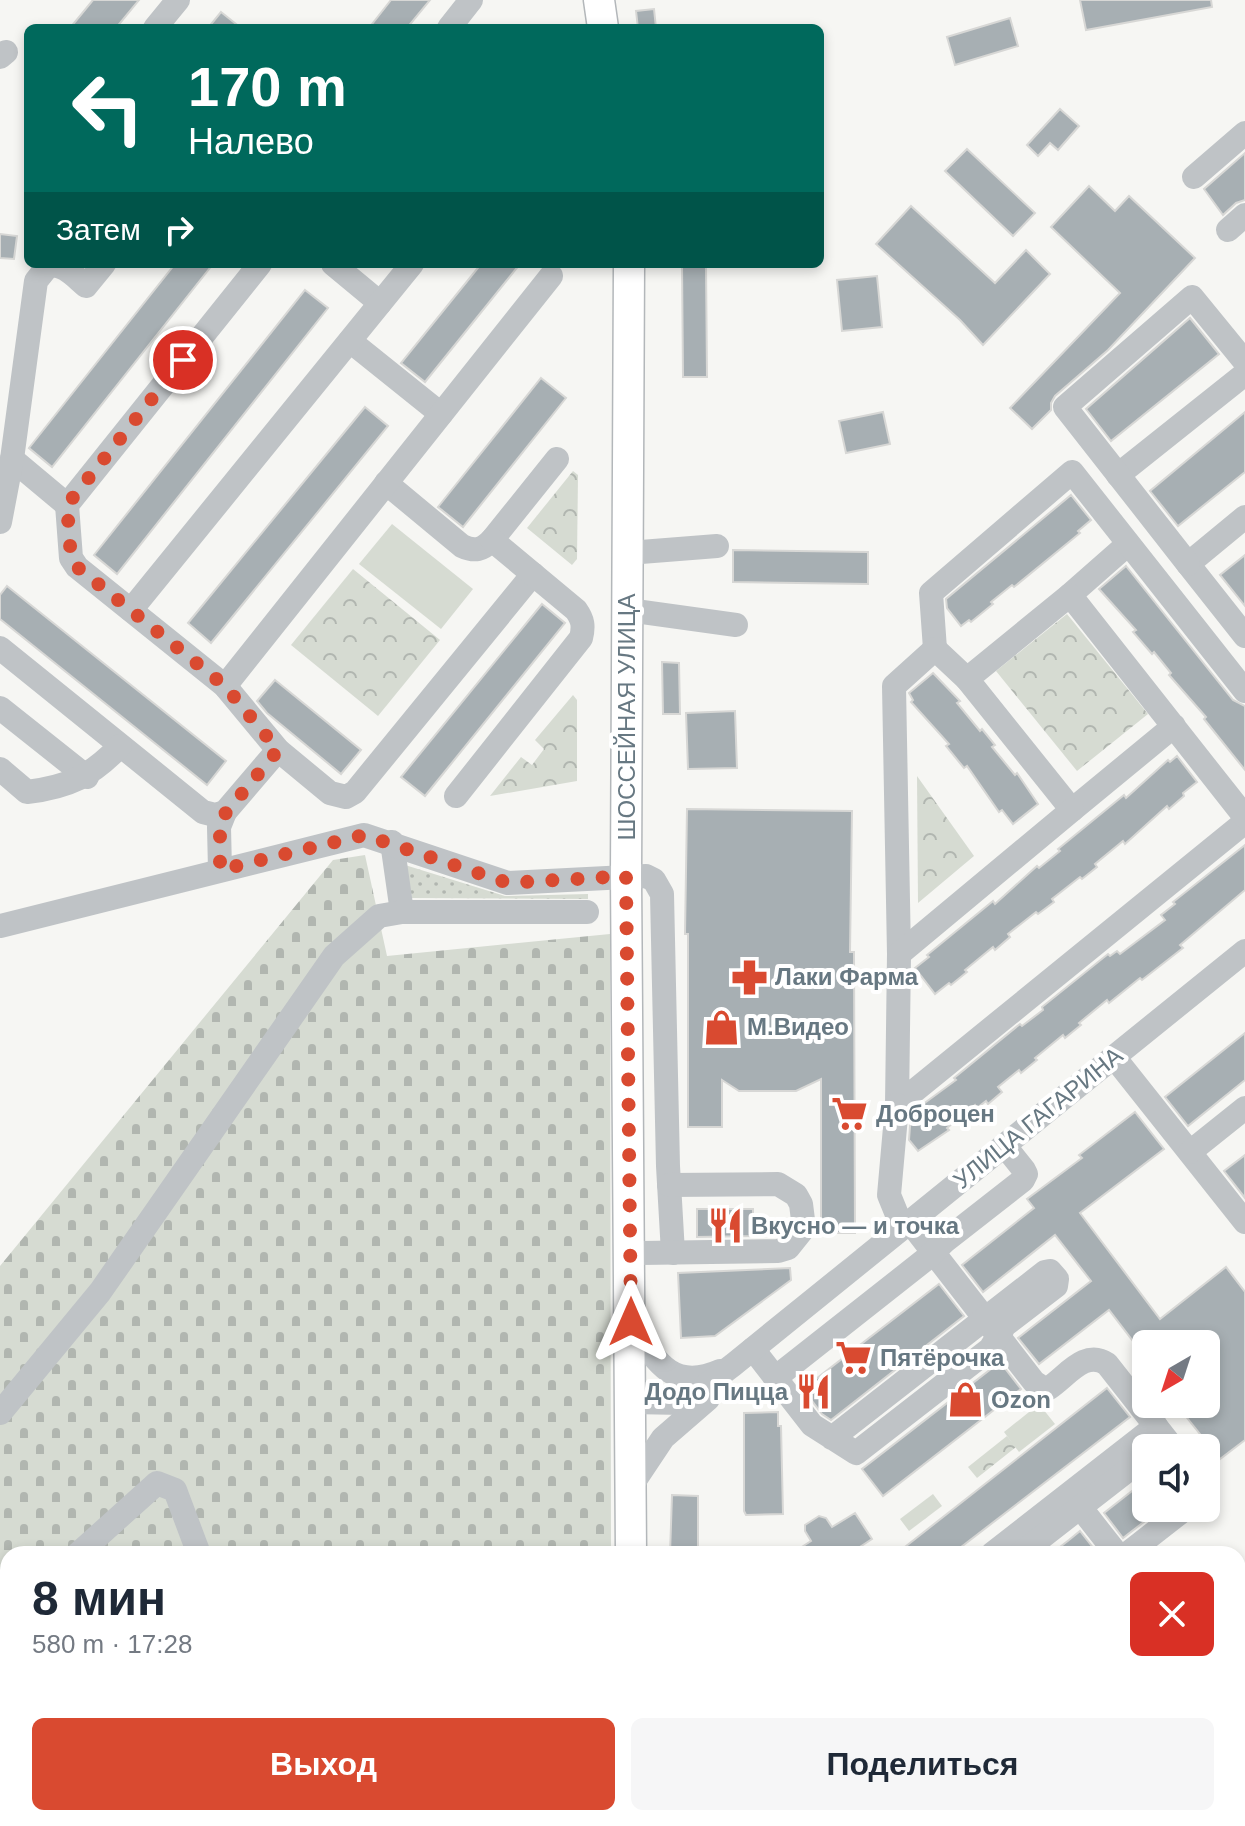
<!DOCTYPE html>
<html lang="ru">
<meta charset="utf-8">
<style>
body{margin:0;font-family:Arial,sans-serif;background:#f6f6f7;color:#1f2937;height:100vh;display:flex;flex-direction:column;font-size:30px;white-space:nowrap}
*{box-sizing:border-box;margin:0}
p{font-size:26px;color:#747a83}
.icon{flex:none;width:44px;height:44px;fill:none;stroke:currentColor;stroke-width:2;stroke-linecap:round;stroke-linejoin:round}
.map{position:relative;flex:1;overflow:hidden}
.details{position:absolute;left:0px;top:1546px;width:1246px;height:280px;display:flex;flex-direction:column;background:#fff;border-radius:24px 24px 0 0;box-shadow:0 4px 12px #0003}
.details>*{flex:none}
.banner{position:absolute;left:24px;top:24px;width:800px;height:244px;border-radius:12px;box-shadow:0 4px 12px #0003;background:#00695c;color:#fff;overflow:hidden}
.needle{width:52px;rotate:219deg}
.fabs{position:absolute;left:1132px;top:1330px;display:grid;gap:16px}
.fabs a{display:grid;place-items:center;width:88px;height:88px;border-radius:12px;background:#fff;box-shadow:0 4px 12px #0003;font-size:40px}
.pin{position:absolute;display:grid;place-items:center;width:68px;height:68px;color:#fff;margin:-34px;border:4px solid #fff;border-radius:50%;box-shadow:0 2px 8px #0007}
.me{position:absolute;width:88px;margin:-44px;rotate:0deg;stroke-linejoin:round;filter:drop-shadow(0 0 6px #0008)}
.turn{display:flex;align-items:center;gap:28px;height:168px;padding:0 32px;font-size:36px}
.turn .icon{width:104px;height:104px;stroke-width:2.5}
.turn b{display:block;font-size:56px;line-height:68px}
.then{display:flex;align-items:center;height:76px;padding:0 32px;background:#0003;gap:16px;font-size:30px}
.round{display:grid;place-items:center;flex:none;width:84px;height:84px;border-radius:12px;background:#f6f6f7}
.headline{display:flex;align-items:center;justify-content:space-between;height:136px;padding:0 32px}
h1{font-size:48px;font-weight:800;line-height:60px}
.button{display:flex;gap:16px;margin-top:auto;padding:16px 32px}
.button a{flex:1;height:92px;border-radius:12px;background:#d94a30;color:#fff;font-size:32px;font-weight:800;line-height:92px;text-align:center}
.button a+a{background:#f6f6f7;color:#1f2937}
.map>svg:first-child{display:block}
.grass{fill:url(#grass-dots)}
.forest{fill:url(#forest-crowns)}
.cemetery{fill:url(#cemetery-stones)}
.pitch{fill:#d6dbd2}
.building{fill:#a7afb3;stroke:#d7d7d5;stroke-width:2}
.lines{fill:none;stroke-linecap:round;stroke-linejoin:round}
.major-casing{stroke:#b3b7ba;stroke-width:33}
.highway-casing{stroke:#b2b6b9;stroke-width:39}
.minor{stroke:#bfc3c6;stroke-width:24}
.major{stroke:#fff;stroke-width:30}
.highway{stroke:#fff;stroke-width:36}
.route{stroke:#d94a30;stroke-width:14;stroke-dasharray:0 25.2}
.labels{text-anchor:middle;stroke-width:8;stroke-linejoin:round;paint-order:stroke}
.street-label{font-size:24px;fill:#677882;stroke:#fff}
.poi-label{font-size:24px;font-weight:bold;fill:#677882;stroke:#fff;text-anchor:start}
</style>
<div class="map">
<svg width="1245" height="1826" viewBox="0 0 1245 1826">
<defs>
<pattern id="grass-dots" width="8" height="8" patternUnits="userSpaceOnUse" patternTransform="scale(2)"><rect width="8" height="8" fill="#d6dbd2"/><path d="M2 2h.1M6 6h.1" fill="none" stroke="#b1b6b0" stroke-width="1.8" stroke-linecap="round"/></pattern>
<pattern id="forest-crowns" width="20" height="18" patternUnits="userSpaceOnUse" patternTransform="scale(2)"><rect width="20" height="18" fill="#d6dbd2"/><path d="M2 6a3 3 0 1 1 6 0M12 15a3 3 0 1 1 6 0" fill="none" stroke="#b1b6b0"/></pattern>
<pattern id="cemetery-stones" width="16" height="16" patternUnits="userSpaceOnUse" patternTransform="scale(2)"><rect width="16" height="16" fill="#d6dbd2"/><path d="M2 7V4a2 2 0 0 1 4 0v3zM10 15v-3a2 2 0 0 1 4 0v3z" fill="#b1b6b0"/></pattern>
</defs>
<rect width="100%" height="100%" fill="#f6f6f3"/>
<polygon class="grass" points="405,865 505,896 588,894 588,899 412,898"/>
<g class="forest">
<polygon points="573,471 578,475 577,559 572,565 527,528"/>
<polygon points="353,569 440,640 378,716 291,645"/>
<polygon points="1067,614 1148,714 1077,771 996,671"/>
<polygon points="573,695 577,700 577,781 490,796 521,757 532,765 544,749 535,740"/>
<polygon points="917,776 974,856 918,903"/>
<polygon points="1007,1436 1016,1447 977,1478 968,1467"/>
<polygon points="933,1494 942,1506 909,1531 900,1519"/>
</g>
<polygon class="cemetery" points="365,855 387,956 610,934 611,1554 8,1554 8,1818 519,1818 506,1826 0,1826 0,1266 333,860"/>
<g class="pitch">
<polygon points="392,524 473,589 441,629 359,564"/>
<polygon points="1039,1404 1055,1424 1019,1452 1004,1432"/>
</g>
<g class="building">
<polygon points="93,0 139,0 116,28 70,28"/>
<polygon points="391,0 430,0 407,28 369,28"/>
<polygon points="1080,0 1211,0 1212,7 1086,30"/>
<polygon points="654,9 656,28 638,28 636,11"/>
<polygon points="221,12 241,28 208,28"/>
<polygon points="1010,18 1018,46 955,65 947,37"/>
<polygon points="1060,109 1079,126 1058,150 1050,143 1038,156 1027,145"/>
<polygon points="967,149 1035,213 1013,236 945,171"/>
<polygon points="1245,153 1245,200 1236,203 1223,215 1204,189"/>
<polygon points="1089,186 1115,211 1129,196 1195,258 1108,350 1055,396 1051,403 1051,410 1032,429 1010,408 1120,293 1051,227"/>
<polygon points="911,206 995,283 1026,250 1050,274 983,345 960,320 876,244"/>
<polygon points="0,234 17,236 14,259 0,258"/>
<polygon points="175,264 213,264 52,467 29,448"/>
<polygon points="481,264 520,264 425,382 401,363"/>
<polygon points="682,264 706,264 707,377 683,377"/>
<polygon points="877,276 882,327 842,331 837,280"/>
<polygon points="305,290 328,308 117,574 94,555"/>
<polygon points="1190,318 1219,354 1111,441 1086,409"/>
<polygon points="541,378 566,398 463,527 438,507"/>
<polygon points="365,407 388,426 211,643 188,623"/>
<polygon points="883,412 890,444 846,453 839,421"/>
<polygon points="1245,412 1245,472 1178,526 1150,491"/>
<polygon points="1071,495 1091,520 1078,531 1080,533 1014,587 1012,585 991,602 993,604 971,622 969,620 961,626 947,608 946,599"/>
<polygon points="733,550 868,552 868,584 733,582"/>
<polygon points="1245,555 1245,606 1220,575"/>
<polygon points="1126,566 1233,700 1245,706 1245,770 1204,719 1206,717 1169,675 1171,673 1154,652 1152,654 1133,632 1136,630 1099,589"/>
<polygon points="7,586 226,761 207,785 0,619 0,595"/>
<polygon points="542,604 565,623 425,796 401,777"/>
<polygon points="662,662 679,663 680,714 663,714"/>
<polygon points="933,673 960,701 957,703 980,731 982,729 995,745 992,747 1015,775 1017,773 1038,804 1013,824 1002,810 999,812 967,766 964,768 946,746 949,744 911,702 913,700 909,693"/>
<polygon points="275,680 361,750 341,774 267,713 257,701"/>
<polygon points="735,711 737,768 688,769 686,713"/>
<polygon points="1177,756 1197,782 1183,793 1184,796 1169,809 1167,806 1125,844 1123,841 1095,864 1097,867 1082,879 1080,877 1052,899 1054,902 1038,914 1036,912 1008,934 1010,937 995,950 993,947 965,970 967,972 951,985 949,983 935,994 915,968 929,957 927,955 993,901 995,904 1037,866 1039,868 1060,851 1058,849 1124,795 1126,798 1168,760 1170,762"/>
<polygon points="687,809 852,811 850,952 854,952 855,1233 821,1233 821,1079 796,1091 739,1091 722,1080 722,1127 688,1127 688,934 685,934"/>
<polygon points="1245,845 1245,890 1180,945 1183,948 1142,980 1140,978 1109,1003 1107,1000 1079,1023 1081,1025 1065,1038 1063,1035 1035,1058 1037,1060 1021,1073 1019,1070 998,1087 1002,1092 988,1104 986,1101 977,1108 975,1105 947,1128 949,1130 918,1151 909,1140 911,1113 956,1080 954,1078 1020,1024 1022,1026 1043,1010 1042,1007 1108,954 1110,956 1117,951 1120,954 1165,920 1161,915 1175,904 1173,902"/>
<polygon points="1245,1033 1245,1080 1188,1126 1165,1097"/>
<polygon points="1135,1112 1164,1149 1080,1213 1160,1319 1226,1267 1245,1292 1245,1440 1220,1459 1176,1404 1206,1404 1206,1344 1146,1344 1146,1358 1109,1310 1039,1364 1018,1338 1091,1281 1055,1235 983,1292 962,1265 1034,1208 1027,1199 1082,1158 1079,1155"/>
<polygon points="1245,1155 1245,1198 1224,1171"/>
<polygon points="697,1209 753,1209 753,1236 697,1237"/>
<polygon points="790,1268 791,1280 715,1336 681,1338 678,1273"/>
<polygon points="939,1284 964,1316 831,1420 822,1414 803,1389"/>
<polygon points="1000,1362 1021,1389 883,1496 862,1469"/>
<polygon points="1107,1388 1130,1417 952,1554 896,1554"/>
<polygon points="778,1412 778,1426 781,1426 783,1514 746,1515 744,1511 744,1413"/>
<polygon points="1146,1480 1146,1508 1162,1508 1123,1538 1104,1513"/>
<polygon points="672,1495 698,1496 698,1554 670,1554"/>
<polygon points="855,1513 872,1539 849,1554 791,1554 811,1541 805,1531 805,1525 819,1516 826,1518 832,1527"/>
<polygon points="1080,1531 1098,1554 1051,1554 1069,1540"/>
</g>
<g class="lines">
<defs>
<g id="major">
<polyline points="599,0 603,28"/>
<polyline points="629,264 626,876 631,1554"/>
<polyline points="637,1818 639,1826"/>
</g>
<g id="highway">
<polyline points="1238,1759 1245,1753"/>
<polyline points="1153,1826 1163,1818"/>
<polyline points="1218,1826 1228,1818"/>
</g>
</defs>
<use href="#major" class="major-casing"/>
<use href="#highway" class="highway-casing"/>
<g class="minor">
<polyline points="155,28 178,0"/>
<polyline points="449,28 471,0"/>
<polyline points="0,57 6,52"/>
<polyline points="1194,177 1245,133"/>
<polyline points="1228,230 1245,215"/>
<polyline points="260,264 67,505 71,558 77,567 225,686 278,750 330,793 346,797 355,792 533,574"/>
<polyline points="333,264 380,303"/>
<polyline points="350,341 441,414"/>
<polyline points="12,459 67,505"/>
<polyline points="1118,475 1245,374"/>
<path d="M386,483L462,546C475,552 482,550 492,540L557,459"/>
<polyline points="1245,517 1188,564 1245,636"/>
<path d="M0,522L12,459L36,281L48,266C64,263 74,276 86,286L104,264"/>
<polyline points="628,553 717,546"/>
<polyline points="1188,564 1065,407 1192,297 1245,362"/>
<polyline points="1070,595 1128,544"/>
<polyline points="131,610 412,264"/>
<polyline points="628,610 736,625"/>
<polyline points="0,648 203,812 215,815 225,812 278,750"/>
<polyline points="935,649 931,593 1072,472 1245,691"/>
<polyline points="967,679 935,649 894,686 899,954 897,1105 1245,822"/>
<polyline points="225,686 551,276"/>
<polyline points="0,708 87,777"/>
<polyline points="1174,726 1072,810 967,679 1070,595 1245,817"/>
<path d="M0,769L27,792C69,787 91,776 120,746"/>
<path d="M456,796L581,638C584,626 583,620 576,610L492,540"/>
<polyline points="392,842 402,912"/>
<polyline points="220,870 219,827 225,812"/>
<polyline points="0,926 364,835 508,883 646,876 654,880 662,894 668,1166 673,1253"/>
<polyline points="899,954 1072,810"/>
<polyline points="1114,1057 1245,1222"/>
<polyline points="897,1105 889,1195 902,1227"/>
<polyline points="1190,1152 1245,1108"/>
<path d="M909,1221L1034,1382L1045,1389L1049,1388C1067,1376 1085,1349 1107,1364L1173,1448"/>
<polyline points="641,1253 778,1251 788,1248 804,1228 801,1204 796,1195 778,1184 669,1185"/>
<path d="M631,1322C654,1358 670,1393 720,1371"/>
<polyline points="753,1349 812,1425 856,1453 990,1349 1005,1325 1056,1286 1057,1279 1050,1271 1045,1272 832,1438"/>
<polyline points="775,1378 926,1259 945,1241 1023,1180 1026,1174 1024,1170 1004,1145"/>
<polyline points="631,1402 683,1403 733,1365 1245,951"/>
<polyline points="0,1413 100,1292 334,956 379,916 402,912 587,912"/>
<polyline points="631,1486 663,1438 708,1399"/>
<polyline points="1080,1507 1117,1554"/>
<polyline points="78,1554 157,1483 175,1490 199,1554"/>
<polyline points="992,1554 1156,1426"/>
<polyline points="1020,1554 1146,1456"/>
<polyline points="1127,1554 1186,1508"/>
<polyline points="0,1625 8,1617"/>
<polyline points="0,1655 8,1665"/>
<polyline points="0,1798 8,1795"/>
<polyline points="76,1818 78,1826"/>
<polyline points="767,1820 821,1823 824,1818"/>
<polyline points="896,1826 898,1818"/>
</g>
<use href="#major" class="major"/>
<use href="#highway" class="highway"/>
</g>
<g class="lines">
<polyline class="route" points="183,360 67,505 71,558 77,567 225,686 278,750 220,820 220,870 364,835 508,883 626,876 631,1322"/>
</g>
<defs>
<symbol id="pharmacy-bare" viewBox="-9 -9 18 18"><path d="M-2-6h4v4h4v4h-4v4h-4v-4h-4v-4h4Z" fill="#d94a30" stroke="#fff" stroke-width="2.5" paint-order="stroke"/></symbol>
<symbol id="shop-bare" viewBox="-9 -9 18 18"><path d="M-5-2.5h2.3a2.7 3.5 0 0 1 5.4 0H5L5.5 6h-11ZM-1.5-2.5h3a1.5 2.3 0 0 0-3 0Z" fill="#d94a30" stroke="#fff" stroke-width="2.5" paint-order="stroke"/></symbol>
<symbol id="supermarket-bare" viewBox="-9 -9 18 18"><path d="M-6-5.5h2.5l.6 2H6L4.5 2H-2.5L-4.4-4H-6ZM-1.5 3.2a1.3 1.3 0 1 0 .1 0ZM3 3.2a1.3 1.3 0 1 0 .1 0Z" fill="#d94a30" stroke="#fff" stroke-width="2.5" paint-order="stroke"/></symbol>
<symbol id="restaurant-bare" viewBox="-9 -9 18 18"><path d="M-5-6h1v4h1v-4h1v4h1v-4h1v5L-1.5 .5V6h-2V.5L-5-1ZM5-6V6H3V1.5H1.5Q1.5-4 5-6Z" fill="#d94a30" stroke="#fff" stroke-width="2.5" paint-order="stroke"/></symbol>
</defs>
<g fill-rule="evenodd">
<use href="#pharmacy-bare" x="724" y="952" width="51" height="51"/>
<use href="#shop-bare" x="696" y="1002" width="51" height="51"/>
<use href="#supermarket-bare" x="824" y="1088" width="51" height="51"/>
<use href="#restaurant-bare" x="700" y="1200" width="51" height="51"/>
<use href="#supermarket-bare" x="828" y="1332" width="51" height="51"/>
<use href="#restaurant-bare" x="788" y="1366" width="51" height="51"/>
<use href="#shop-bare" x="940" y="1374" width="51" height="51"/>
</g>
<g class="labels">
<g class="street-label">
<text transform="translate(627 717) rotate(-90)" y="8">ШОССЕЙНАЯ УЛИЦА</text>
<text transform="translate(1038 1118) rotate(-39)" y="8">УЛИЦА ГАГАРИНА</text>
</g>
<g class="poi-label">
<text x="775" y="985">Лаки Фарма</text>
<text x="747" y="1035">М.Видео</text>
<text x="876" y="1122">Доброцен</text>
<text x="751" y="1234">Вкусно — и точка</text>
<text x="880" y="1366">Пятёрочка</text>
<text x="788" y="1400" text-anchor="end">Додо Пицца</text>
<text x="991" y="1408">Ozon</text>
</g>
</g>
</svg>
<div class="fabs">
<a><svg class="needle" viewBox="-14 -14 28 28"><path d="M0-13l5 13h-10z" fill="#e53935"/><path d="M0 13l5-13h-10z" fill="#747a83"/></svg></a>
<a><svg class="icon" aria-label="sound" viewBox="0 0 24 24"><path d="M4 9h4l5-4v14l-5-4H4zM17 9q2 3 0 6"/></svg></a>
</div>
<div class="pin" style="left:183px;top:360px;background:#d93025"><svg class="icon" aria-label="arrive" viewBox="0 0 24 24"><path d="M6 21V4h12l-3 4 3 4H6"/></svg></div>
<svg class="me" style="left:631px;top:1322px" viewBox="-20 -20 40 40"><path d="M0-17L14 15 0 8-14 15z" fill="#d94a30" stroke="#fff" stroke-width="4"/></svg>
<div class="banner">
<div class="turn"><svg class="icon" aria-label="left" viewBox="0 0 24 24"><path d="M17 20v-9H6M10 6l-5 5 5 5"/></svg><div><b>170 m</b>Налево</div></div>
<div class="then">Затем<svg class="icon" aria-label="right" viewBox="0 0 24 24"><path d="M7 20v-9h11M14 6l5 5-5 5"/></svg></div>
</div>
<section class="details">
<div class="headline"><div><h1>8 мин</h1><p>580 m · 17:28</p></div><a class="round" style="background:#d93025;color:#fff"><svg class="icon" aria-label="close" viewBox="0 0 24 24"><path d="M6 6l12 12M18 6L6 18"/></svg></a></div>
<div class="button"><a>Выход</a><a>Поделиться</a></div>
</section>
</div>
